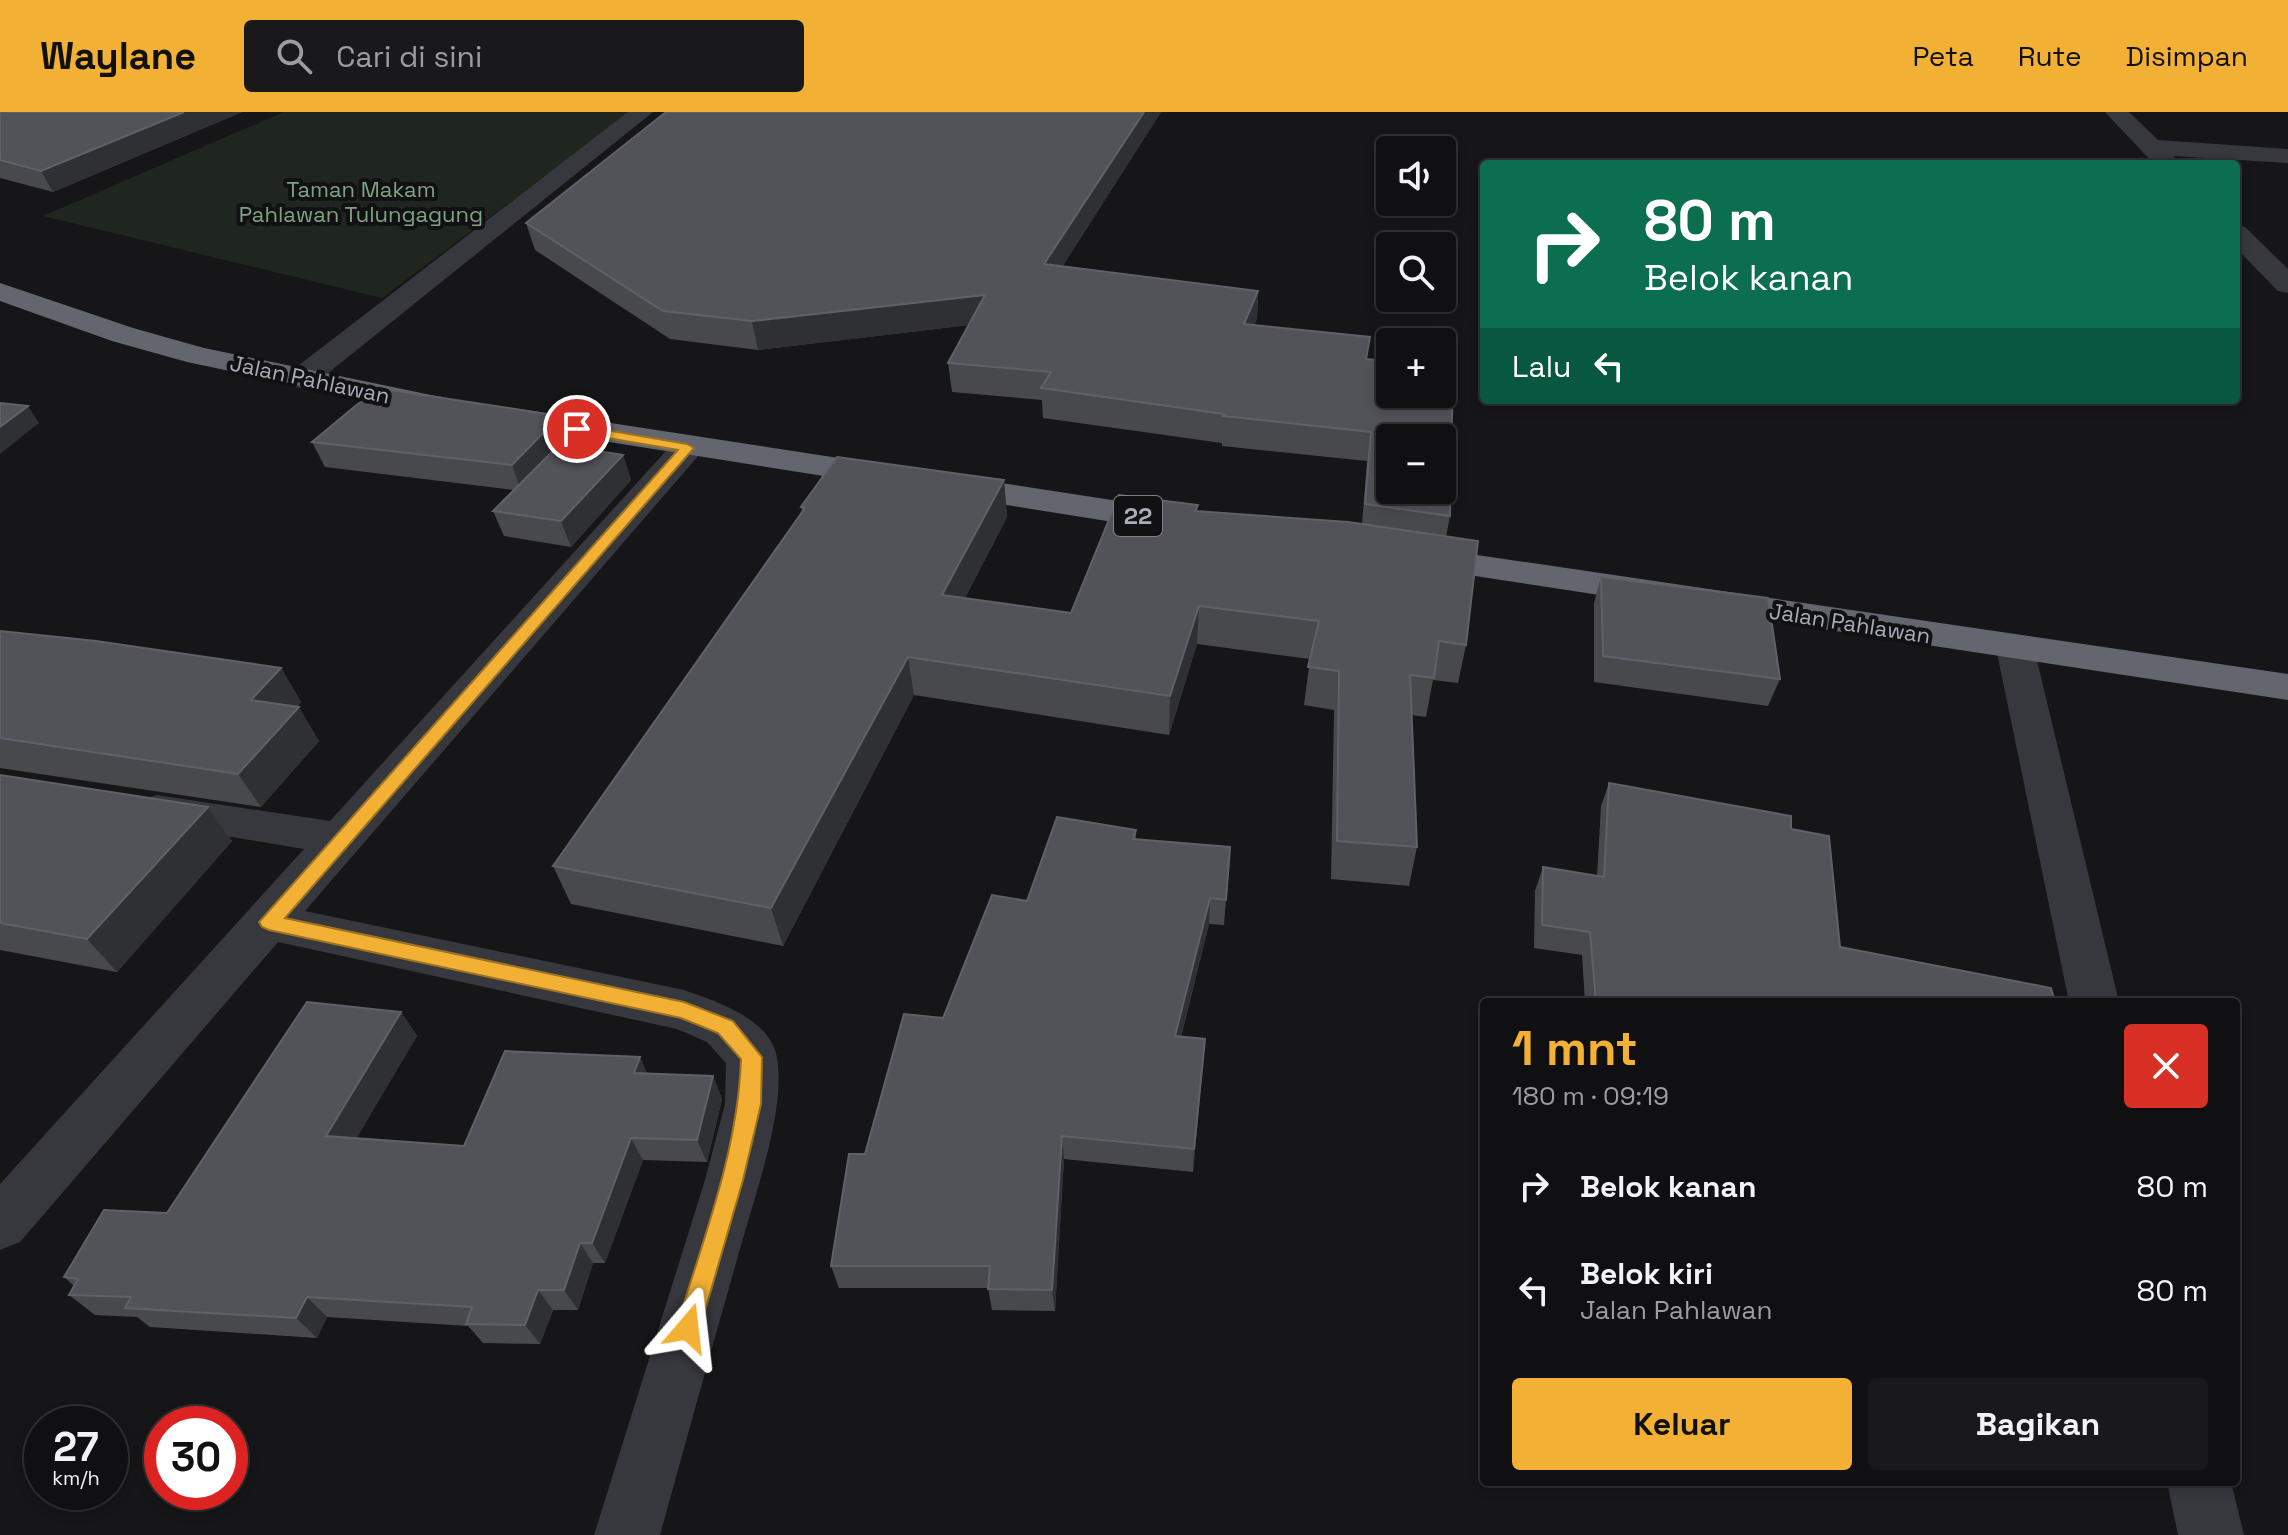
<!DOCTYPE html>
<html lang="id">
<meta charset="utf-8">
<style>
body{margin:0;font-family:"Space Grotesk",sans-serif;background:#19191b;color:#f1f3f6;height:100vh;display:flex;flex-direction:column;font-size:30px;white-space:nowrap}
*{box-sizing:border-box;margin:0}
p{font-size:26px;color:#9c9d9f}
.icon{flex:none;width:44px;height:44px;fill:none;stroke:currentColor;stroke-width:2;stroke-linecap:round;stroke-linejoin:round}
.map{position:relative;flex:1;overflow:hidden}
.details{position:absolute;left:1480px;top:886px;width:760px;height:488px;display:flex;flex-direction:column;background:#101012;border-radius:8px;box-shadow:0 4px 12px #0003,0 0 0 2px #303032}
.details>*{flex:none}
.banner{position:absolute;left:1480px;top:48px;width:760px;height:244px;border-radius:8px;box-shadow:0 4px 12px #0003,0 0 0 2px #303032;background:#0b6e4f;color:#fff;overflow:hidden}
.buttons{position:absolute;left:1376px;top:24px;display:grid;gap:16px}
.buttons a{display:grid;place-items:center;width:80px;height:80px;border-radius:8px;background:#101012;box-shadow:0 4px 12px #0003,0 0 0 2px #303032;font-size:40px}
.speed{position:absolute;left:24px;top:1294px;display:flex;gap:16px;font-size:40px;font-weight:700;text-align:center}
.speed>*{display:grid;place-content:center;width:104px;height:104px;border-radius:50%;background:#101012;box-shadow:0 4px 12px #0003,0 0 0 2px #303032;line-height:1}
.speed small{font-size:20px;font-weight:400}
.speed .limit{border:12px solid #d22;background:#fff;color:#111}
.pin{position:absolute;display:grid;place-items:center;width:68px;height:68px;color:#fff;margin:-34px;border:4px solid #fff;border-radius:50%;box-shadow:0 2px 8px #0007}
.me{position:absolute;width:88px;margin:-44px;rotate:17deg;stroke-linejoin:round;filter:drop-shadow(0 0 6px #0008)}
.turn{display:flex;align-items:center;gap:28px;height:168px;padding:0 32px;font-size:36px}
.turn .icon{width:104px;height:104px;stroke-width:2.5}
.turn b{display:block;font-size:56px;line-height:68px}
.then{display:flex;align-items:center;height:76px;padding:0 32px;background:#0003;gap:16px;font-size:30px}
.round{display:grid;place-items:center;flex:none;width:84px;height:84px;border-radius:8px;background:#19191b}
.summary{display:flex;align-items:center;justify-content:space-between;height:136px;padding:0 32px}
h1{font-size:48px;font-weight:700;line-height:60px;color:#f2b134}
.primary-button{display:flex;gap:16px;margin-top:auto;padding:16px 32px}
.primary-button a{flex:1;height:92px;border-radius:8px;background:#f2b134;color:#111;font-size:32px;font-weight:700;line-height:92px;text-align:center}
.primary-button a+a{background:#19191b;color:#f1f3f6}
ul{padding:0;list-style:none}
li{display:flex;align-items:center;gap:24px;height:104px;padding:0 32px}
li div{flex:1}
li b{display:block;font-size:30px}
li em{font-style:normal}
header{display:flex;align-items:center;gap:48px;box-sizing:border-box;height:112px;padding:0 40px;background:#f2b134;color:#111}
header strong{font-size:38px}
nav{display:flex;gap:44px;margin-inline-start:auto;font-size:28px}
.search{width:560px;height:72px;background:#19191b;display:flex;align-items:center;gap:20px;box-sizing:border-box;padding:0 28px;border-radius:8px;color:#9c9d9f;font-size:30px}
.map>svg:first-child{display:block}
.green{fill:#1e261f}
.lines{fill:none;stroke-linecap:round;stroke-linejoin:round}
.minor{fill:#37383d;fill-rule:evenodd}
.highway{fill:#63666e;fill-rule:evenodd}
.wall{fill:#47494d}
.shaded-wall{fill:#2f3033}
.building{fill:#525359;stroke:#5f6168;stroke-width:2;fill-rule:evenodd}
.route{fill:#f2b134;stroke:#9d7322;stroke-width:2}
.labels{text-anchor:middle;stroke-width:8;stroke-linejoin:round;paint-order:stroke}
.far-park-label{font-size:22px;fill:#7fa381;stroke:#111113}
.far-street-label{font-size:22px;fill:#a8adb8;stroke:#111113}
.shield{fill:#111113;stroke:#7b7e86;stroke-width:2}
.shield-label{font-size:24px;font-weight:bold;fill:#a8adb8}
</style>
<header>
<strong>Waylane</strong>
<div class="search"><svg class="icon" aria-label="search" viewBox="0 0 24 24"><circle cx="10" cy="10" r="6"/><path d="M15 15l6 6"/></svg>Cari di sini</div>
<nav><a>Peta</a><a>Rute</a><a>Disimpan</a></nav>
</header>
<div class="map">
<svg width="2288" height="1423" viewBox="0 0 2288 1423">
<rect width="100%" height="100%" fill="#161618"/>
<polygon class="green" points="284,0 630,0 382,186 43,104"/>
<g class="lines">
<g class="minor">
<polygon points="628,0 653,0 312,274 301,276 290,274 286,267 290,260"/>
<polygon points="2105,0 2129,0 2158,28 2288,37 2288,51 2173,44 2180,52 2154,52"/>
<polygon points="2236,113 2245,115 2288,157 2288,181 2278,179 2236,136"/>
<path d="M687,326L699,329L703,336L699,343L305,799L684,878C716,889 771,907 777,946C786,997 756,1080 742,1130C714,1228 687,1325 660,1423H594L705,1068L725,992L726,951L707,930L677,917L278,830L20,1130L0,1138V1072L304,737L142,710L135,699L142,688L157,683L330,709L675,329Z"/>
<polygon points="2015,523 2029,527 2034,536 2119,890 2069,890 1996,536 2001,527"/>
<polygon points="2167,1370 2231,1370 2244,1423 2178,1423"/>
</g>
<g class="highway">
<polygon points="0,171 133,216 204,236 431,283 442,285 447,292 442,299 431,301 187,250 112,229 0,189"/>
<polygon points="507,295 1170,397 1182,401 1188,408 1182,415 1170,419 496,312 491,305 496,298"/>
<polygon points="1416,434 2288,562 2288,588 1403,453 1398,445 1403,437"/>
</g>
</g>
<g class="wall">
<polygon points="0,0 242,0 53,80 0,66"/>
<polygon points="666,0 1161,0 1062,155 1258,179 1257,207 1254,213 1367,247 1450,404 1446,425 1466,533 1458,571 1433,568 1426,605 1412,603 1417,735 1409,774 1331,767 1334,598 1304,593 1310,547 1197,532 1169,623 914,583 783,834 571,792 553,754 802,400 801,395 1004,368 1007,405 965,486 1071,501 1198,393 1197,399 1362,412 1367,349 1222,334 1222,331 1043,306 1042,288 952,280 948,251 969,213 758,238 670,227 535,138 526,111"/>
<polygon points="568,329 564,334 623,343 631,368 571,435 504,424 493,399 514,378 325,355 312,330"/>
<polygon points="1601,465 1780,567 1768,594 1594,570 1594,491"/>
<polygon points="0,519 281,556 301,590 297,595 319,629 261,695 0,656"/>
<polygon points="0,663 208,695 232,729 117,860 0,838"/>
<polygon points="1609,671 1791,717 1840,835 2055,890 1585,890 1582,843 1534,836 1535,779 1543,755 1597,764 1601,694"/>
<polygon points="1136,718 1136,727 1230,735 1224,813 1209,812 1181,925 1203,951 1193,1060 1064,1047 1055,1199 992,1198 988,1176 839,1176 831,1154 865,1042 943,906 1027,789"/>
<polygon points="401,900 417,924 356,1026 464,1034 640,945 647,962 713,964 722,987 707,1050 643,1048 605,1151 593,1151 578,1198 553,1198 540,1232 483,1231 468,1214 327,1205 317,1226 150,1215 137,1205 95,1203 69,1183 74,1174 64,1165 167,1101"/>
</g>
<g class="shaded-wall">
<polygon points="184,0 242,0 53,80 41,59"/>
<polygon points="1144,0 1161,0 1046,180 1044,152"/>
<polygon points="1258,179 1257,207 1242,241 1244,212"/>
<polygon points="985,183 988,211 758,238 752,209"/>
<polygon points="28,294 39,311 0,342 0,315"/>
<polygon points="560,304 568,329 521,379 512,353"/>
<polygon points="623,343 631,368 571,435 561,409"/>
<polygon points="1004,368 1007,405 947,521 942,483"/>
<polygon points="1199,494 1197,532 1169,623 1170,584"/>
<polygon points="908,545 914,583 783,834 771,796"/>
<polygon points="281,556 301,590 273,622 251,588"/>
<polygon points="299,595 319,629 261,695 238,662"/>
<polygon points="208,695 232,729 117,860 87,827"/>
<polygon points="1210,786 1209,812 1175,948 1175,924"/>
<polygon points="401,900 417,924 345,1046 326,1024"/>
<polygon points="1205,927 1203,951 1193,1060 1194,1037"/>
<polygon points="640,945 650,968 634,961"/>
<polygon points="713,964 722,987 707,1050 697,1028"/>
<polygon points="1062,1024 1064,1047 1055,1199 1052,1178"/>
<polygon points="631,1026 643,1048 605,1151 592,1131"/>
<polygon points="580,1131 593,1151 578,1198 564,1178"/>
<polygon points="538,1178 553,1198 540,1232 525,1213"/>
<polygon points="307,1185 327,1205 317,1226 296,1206"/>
</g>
<g class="building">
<polygon points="0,0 184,0 41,59 0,48"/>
<path d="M666,0H1144L1044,152L1258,179L1244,212L1370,225L1366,247L1390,249V282H1442V253H1453L1450,404L1365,392L1371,320L1223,304L1224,302L1041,276L1051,260L948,251L985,183L752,209L663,199L526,111ZM1390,326H1442V378H1390Z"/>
<polygon points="377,276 560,304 512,353 312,330"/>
<polygon points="0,291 28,294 0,315"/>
<polygon points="559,333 623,343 561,409 493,399"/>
<polygon points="837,345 1004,368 942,483 1071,501 1119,383 1198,393 1195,399 1348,410 1478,429 1466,533 1439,529 1434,566 1410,563 1417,735 1337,729 1339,559 1308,555 1319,509 1199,494 1170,584 908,545 771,796 553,754 805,396 801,395"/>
<polygon points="1601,465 1768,486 1780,567 1603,544"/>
<polygon points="0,519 96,529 281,556 251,588 299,595 238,662 0,626"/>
<polygon points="0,663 208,695 87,827 0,811"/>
<polygon points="1609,671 1791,704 1791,717 1829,724 1840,835 2051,876 2055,890 1596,890 1590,820 1542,813 1543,755 1604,765"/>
<polygon points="1057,705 1136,718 1133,727 1230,735 1226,788 1210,786 1175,924 1205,927 1194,1037 1062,1024 1052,1178 988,1177 990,1154 831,1154 849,1042 865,1042 904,902 943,906 992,783 1027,789"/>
<polygon points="307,890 401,900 326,1024 464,1034 505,939 640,945 634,961 713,964 697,1028 631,1026 592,1131 580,1131 564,1178 538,1178 525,1213 466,1212 472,1195 307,1185 296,1206 125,1196 131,1185 69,1183 78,1167 64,1165 104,1098 167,1101"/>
</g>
<path class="route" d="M577,313L687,332L694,336L285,806L684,890L733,909L762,945L761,992L743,1068L700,1216L697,1224L688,1228L680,1224L676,1216C703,1128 738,1039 741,947L718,921L681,906L269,818L262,815L259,810L678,338L572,320L570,317Z"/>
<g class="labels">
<g class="far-park-label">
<text x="361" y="85">Taman Makam<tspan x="361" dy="25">Pahlawan Tulungagung</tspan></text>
</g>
<g class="far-street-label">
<text transform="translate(310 267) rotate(12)" y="8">Jalan Pahlawan</text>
<text transform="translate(1850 511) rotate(9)" y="8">Jalan Pahlawan</text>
</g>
<rect class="shield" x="1114" y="384" width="48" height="40" rx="6"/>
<g class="shield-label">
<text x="1138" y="412">22</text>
</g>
</g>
</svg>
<div class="buttons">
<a><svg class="icon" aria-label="sound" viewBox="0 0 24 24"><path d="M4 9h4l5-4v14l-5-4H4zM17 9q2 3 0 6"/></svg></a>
<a><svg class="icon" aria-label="search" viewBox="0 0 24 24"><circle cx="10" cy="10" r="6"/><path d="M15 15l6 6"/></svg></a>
<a>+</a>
<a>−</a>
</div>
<div class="speed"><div>27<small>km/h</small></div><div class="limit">30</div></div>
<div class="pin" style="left:577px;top:317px;background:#d93025"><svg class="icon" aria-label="arrive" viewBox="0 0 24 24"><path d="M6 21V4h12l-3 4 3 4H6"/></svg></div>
<svg class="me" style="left:688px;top:1216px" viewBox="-20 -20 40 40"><path d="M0-17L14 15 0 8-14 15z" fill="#f2b134" stroke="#fff" stroke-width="4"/></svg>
<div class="banner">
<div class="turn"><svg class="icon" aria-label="right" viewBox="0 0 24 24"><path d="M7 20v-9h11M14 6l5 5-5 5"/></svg><div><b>80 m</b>Belok kanan</div></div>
<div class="then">Lalu<svg class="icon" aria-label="left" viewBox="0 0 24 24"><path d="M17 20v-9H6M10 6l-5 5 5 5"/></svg></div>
</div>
<section class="details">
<div class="summary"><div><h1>1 mnt</h1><p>180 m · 09:19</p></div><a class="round" style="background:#d93025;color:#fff"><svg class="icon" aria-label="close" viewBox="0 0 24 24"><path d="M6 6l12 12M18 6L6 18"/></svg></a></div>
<ul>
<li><svg class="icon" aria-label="right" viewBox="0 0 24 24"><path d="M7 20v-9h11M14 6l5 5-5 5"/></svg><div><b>Belok kanan</b></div><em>80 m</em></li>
<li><svg class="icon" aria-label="left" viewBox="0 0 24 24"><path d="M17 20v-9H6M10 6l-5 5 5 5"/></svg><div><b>Belok kiri</b><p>Jalan Pahlawan</p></div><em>80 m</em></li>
</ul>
<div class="primary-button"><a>Keluar</a><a>Bagikan</a></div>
</section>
</div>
